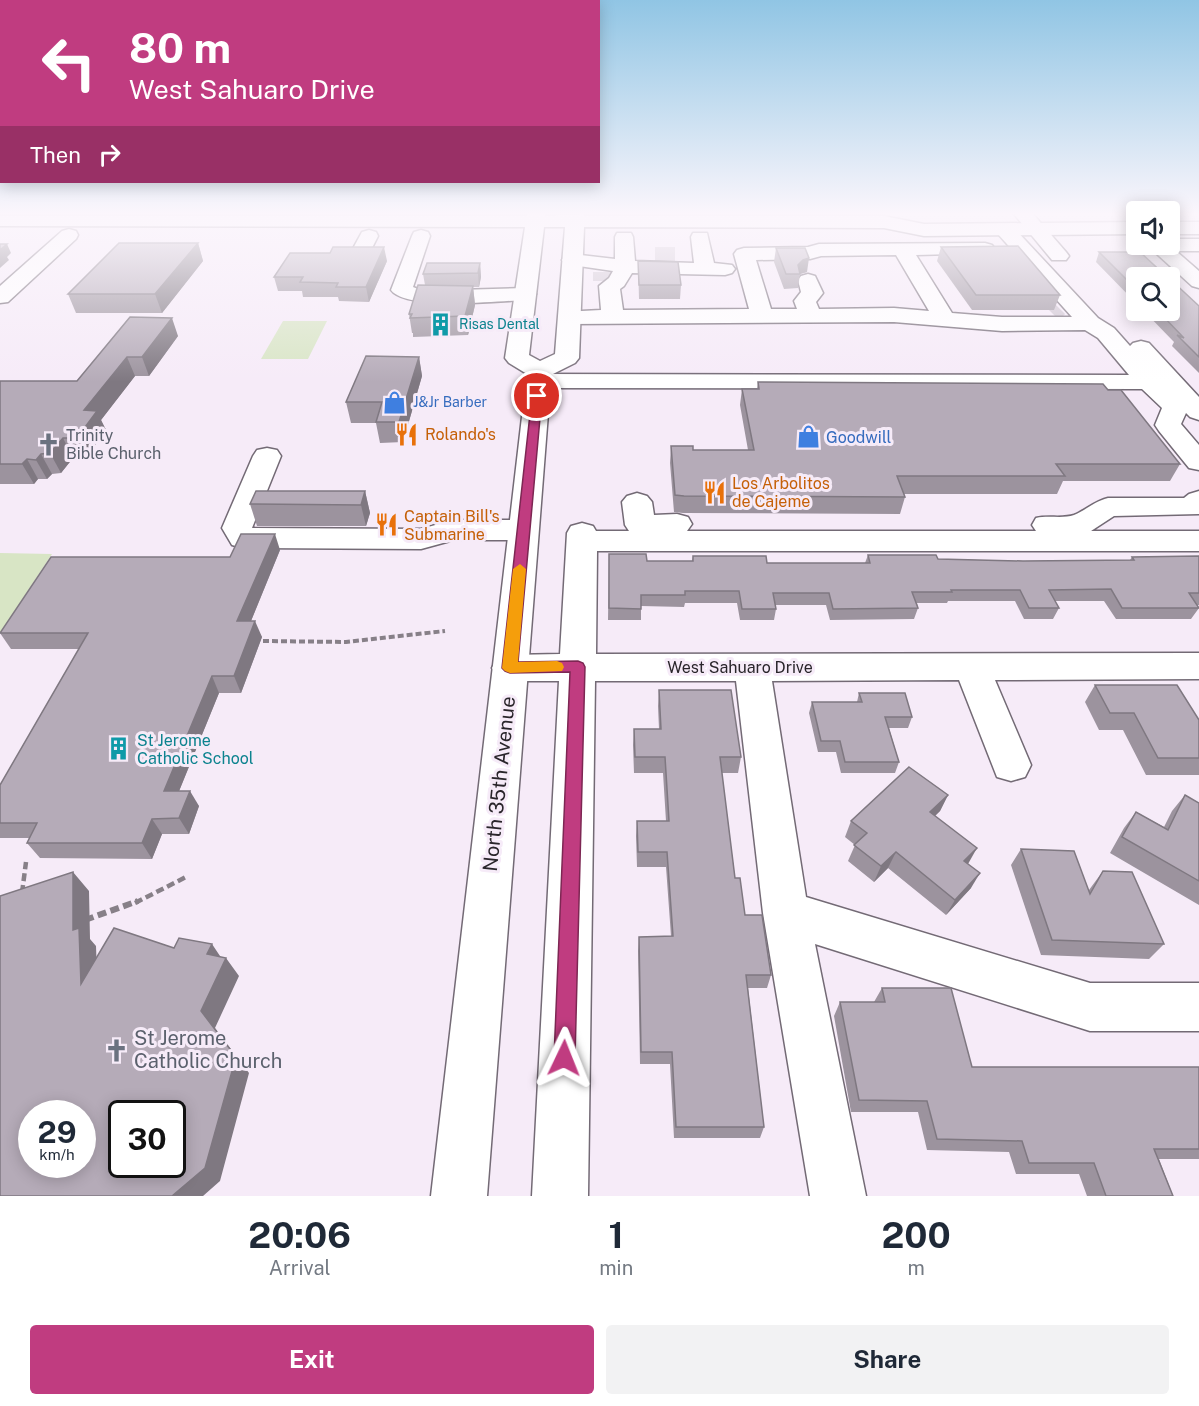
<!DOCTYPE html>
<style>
body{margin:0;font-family:"Public Sans",sans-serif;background:#f2f2f3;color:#1f2937;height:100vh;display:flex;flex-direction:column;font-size:22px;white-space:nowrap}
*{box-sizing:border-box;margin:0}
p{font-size:20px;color:#747a83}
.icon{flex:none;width:33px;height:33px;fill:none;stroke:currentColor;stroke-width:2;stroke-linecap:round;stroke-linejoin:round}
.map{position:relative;height:1196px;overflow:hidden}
.details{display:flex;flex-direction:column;background:#fff;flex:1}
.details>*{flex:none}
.banner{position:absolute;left:0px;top:0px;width:600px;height:183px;box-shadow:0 3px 15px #0003;background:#c03c80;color:#fff;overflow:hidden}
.controls{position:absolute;left:1126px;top:201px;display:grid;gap:12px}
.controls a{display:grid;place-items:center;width:54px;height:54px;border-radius:6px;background:#fff;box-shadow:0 3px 15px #0003;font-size:30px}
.speed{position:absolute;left:18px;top:1100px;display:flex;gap:12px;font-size:30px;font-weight:700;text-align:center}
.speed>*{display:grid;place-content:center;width:78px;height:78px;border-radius:50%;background:#fff;box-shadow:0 3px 15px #0003;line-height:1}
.speed small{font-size:15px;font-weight:400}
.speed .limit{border:3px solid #111;border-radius:9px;background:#fff;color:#111}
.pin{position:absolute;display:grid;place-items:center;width:51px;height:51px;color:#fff;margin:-26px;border:3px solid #fff;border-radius:50%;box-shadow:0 2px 6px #0007}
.me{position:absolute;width:66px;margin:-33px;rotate:2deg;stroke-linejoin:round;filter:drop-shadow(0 0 4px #0008)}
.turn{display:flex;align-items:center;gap:21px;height:126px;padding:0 30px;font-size:27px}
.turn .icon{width:78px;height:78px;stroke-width:2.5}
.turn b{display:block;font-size:42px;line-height:51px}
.then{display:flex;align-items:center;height:57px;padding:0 30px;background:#0003;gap:12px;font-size:22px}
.eta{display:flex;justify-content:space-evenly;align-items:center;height:102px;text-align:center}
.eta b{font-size:36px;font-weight:700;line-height:42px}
.button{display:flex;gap:12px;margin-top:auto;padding:12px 30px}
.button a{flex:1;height:69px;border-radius:6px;background:#c03c80;color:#fff;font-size:24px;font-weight:700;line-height:69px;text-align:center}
.button a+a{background:#f2f2f3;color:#1f2937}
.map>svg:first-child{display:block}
.green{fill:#d8e5c5}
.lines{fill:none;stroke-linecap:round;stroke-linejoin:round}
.minor-tunnel{stroke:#cdc3cf;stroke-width:20;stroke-dasharray:20 10;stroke-linecap:butt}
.minor-casing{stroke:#736a75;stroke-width:3}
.major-casing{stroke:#736a75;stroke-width:3}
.path-far2{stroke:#878088;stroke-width:4;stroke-dasharray:6 3;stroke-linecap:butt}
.path-far1{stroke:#878088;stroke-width:4.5;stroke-dasharray:8 4;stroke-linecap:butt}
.path{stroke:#878088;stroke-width:6;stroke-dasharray:9 4.5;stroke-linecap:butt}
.minor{fill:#fff;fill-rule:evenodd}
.major{fill:#fff;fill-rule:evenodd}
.wall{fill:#9c939e}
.shaded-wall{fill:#7f7881}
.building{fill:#b5abb8;stroke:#7f7881;stroke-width:1.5;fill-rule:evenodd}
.route{fill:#c03c80;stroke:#7d2753;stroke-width:1.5}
.slow{fill:#f59e0b}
.labels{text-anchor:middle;stroke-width:6;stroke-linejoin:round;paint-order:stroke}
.far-culture-label{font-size:14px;fill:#0d838f;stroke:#f6ebf8;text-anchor:start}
.far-shop-label{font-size:14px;fill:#366cbe;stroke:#f6ebf8;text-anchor:start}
.food-label{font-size:16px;fill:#c56008;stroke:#f6ebf8;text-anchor:start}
.worship-label{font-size:16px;fill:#5b616d;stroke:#f6ebf8;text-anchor:start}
.shop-label{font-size:16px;fill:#366cbe;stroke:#f6ebf8;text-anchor:start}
.street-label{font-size:16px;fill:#29252a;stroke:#f6ebf8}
.culture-label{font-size:16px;fill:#0d838f;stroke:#f6ebf8;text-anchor:start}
.near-street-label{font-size:20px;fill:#29252a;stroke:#f6ebf8}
.near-worship-label{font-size:20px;fill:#5b616d;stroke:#f6ebf8;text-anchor:start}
</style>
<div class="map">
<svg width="1199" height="1196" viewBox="0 0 1199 1196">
<rect width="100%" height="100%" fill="#f6ebf8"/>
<g class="green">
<polygon points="283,321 327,321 308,359 261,359"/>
<polygon points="0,553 52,554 0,633"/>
</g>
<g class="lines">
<g class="minor-tunnel">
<polyline points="655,257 675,257"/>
<polyline points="603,272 603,281"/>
<polyline points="1052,313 1058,307"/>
</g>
<defs>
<g id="minor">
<polygon points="1014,214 1033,214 1066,252 1069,256 1066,260 1052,260"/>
<path d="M1005,224L1012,226L1098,318L1114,328L1130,346L1133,343L1141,341L1149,343L1199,397V420L1190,417L1186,413L1181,424L1199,445V470L1189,468L1159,431L1155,425L1162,408L1142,389L538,388L529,386L526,381L529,376L538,374L1129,375L1098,338L1085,330L1002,331L894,322L570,324L562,322L559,317L562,312L601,310L599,286L609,278L613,271L565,264L562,260L565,256L572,254L615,259V237L617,233H631L633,237L635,261L694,263L691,237L693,233H707L714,263L732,265L735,269L732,273L725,275L632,273L624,286L620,289L623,310L749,309L734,254L737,250L744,248L808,247L819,244L985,243L992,245L995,249L992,253L916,255L952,313L1002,317H1072L998,234L996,230L998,226ZM896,255L929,311L894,308L819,309L816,302L823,293L815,276L808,274L801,276L798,280L801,292L794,301L797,309H771L756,260L810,259L821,256Z"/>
<polygon points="69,229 76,231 78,235 76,239 8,302 0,303 0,286 62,231"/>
<polygon points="369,230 376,232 378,236 367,258 353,258 350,254 362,232"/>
<path d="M421,230L428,232L430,236L413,287L423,291L525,288L532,290L536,294L532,298L525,300C499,301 406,311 391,290L412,236L414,232Z"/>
<polygon points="1170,239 1199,239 1199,251 1176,251 1199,271 1199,288 1192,286 1147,245 1170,244"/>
<polygon points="267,448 277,450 281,456 252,528 421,529 453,520 523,520 534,523 538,530 534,537 523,540 454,540 421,549 243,548 232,545 222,528 253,456 257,450"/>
<path d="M1199,491V514L1114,516L1091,531H1199V551H597L596,654L1199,653V679L995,680L1031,765L1025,777L1011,781L997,777L959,680L772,681L806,897L1090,983H1199V1031H1090L815,944L866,1196H810L763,913L736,681H595L588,1196H532L559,681H510L497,677L492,668L497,659L510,655L560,654L567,533L571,526L582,523L593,526L596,531H629L625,525L622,502L627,496L637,493L647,496L652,502L654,515L677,514L688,517L692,524L687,531H1036L1032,525L1036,518C1048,515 1063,519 1074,515C1086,510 1095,501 1108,498H1184L1189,494Z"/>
</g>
<g id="major">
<path d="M527,214H545V216L584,214V216H884L924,224L1137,222V234L924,236L884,228L584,227L579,358L575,363L551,375L487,1196H431L527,374L509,363L505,358L525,227L0,226V216H527ZM544,227H565L555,354L540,361L529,355Z"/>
<rect x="1170" y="222" width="29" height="12"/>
</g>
</defs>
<use href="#minor" class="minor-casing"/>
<use href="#major" class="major-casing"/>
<polyline class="path-far2" points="263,641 346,642 445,631"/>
<g class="path-far1">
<polyline points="22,893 26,862"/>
<polyline points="135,903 186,877"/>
</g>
<polyline class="path" points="85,920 138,901"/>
<use href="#minor" class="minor"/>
<use href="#major" class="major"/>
</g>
<g class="wall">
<polygon points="198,243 203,261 162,313 76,313 68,294"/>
<polygon points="941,247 1060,295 1054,310 972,310 937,261"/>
<polygon points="776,248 807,272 800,274 798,288 784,289 774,262"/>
<polygon points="1099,252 1137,278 1137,304 1096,262"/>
<polygon points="387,261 369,302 339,301 338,297 303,297 302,291 278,291 274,277"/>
<polygon points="638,261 681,285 680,299 639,299"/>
<polygon points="480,263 481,277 479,287 473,287 475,305 468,335 413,337 413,333 412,333 409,314 425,285 423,274"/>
<polygon points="1199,306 1199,373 1172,346 1174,342 1143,310 1170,310"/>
<polygon points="130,317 178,336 149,376 135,376 101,420 106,430 86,458 73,458 61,473 52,474 47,479 38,479 34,484 0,484 0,381 77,381"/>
<polygon points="419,357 422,376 403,442 380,443 376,423 351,423 346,402"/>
<polygon points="758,382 1108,390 1180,464 1170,481 1063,481 1057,494 904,494 905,497 900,514 683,513 674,512 670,463 671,446 693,450 748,450 740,405 742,389 757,389"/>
<polygon points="365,491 370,513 366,526 257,526 250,504"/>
<polygon points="280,550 251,621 262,637 241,693 219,693 179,791 199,806 189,834 162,834 152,859 40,858 27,843 29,838 0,838 0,785 79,649 11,649 0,633 230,557"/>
<polygon points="609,554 647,561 692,561 693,556 767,563 865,563 868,555 938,559 1023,561 1130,560 1132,557 1199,556 1199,605 1197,605 1199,608 1191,619 1116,619 1104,601 1055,601 1059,608 1053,619 1024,619 1015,601 948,601 947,603 917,603 918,608 914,619 830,620 826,605 776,605 776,609 774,620 740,620 737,603 685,603 684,607 641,606 641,620 608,620"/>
<polygon points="1095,685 1199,720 1199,775 1146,775 1123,730 1099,730 1085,702"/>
<polygon points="659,690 741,757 738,773 722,773 735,878 745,915 771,975 767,988 748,988 764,1127 760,1138 674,1138 670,1064 640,1064 638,951 639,937 671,936 666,867 637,867 636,836 637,821 666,821 663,773 634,773 633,745 634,729 659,729 658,706"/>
<polygon points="859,693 912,717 908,728 889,728 899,762 895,773 841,773 836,752 818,752 809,713 812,702 857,702"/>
<polygon points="948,795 940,811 935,816 968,864 971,888 946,915 888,868 874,882 848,861 855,845 845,837 851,821"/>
<polygon points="1185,795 1199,803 1199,905 1110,853 1124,828 1136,812 1164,827 1172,811"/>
<polygon points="1021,849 1089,890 1103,871 1164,944 1149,959 1041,955 1011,865"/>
<polygon points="882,988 972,1067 1199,1067 1199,1159 1159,1159 1173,1196 1087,1196 1079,1174 1016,1174 1009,1152 927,1150 918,1112 851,1112 834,1016 840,1002 874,1002"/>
</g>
<g class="shaded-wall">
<polygon points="198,243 203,261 162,313 155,294"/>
<polygon points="7,244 11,253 7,257 9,260 0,268 0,250"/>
<polygon points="384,247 387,261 369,302 366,287"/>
<polygon points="809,258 807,272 800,274 798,265 803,260"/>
<polygon points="480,263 481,277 479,287 478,273"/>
<polygon points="473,286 475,305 468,335 465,316"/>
<polygon points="172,318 178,336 149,376 142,357"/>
<polygon points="127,357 135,376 101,420 106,430 86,458 77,438 84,410"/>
<polygon points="419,357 422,376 403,442 399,422"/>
<polygon points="63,438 73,458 61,473 50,453"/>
<polygon points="41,454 52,474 47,479 36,460"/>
<polygon points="27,459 38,479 34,484 22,464"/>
<polygon points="365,491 370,513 366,526 361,505"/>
<polygon points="275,534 280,550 244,638 237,621"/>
<polygon points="255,621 262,637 241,693 234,676"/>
<polygon points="212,676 219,693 173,806 164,791"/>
<polygon points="190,791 199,806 189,834 179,818"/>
<polygon points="948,795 940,811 922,828 930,812"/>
<polygon points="152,819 162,834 152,859 142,843"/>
<polygon points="977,848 968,864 964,861"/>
<polygon points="896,852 888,868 874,882 881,866"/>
<polygon points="73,872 89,891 90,939 96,946 98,1002 81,984 73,930"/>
<polygon points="980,873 971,888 946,915 955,900"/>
<polygon points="212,944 224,962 226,958 239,976 215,1028 249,1073 220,1181 203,1196 172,1196 201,1011 207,954"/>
</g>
<g class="building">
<polygon points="119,243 198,243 155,294 68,294"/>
<polygon points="0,244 7,244 0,250"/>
<polygon points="1018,246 1060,295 976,295 941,247"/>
<polygon points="333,247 384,247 366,287 336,287 338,283 300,282 303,277 274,277 290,253 330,253"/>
<polygon points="776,248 805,248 809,258 803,260 798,265 800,274 786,274"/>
<polygon points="1099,252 1140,252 1168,278 1137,278 1137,290"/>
<polygon points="638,261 678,262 681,285 639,285"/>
<polygon points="427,263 480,263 478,273 423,274"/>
<polygon points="1170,279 1199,306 1199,357 1177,335 1184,338 1157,310 1170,310"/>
<polygon points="418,285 473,286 465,316 410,318 412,314 409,314"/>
<polygon points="130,317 172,318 142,357 127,357 84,410 97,411 77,438 63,438 50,453 41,454 36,460 27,459 22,464 0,464 0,381 77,381"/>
<polygon points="366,356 419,357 399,422 376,422 382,402 346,402"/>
<polygon points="758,382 1103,384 1108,390 1121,390 1180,464 1056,464 1065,476 897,476 905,497 684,496 675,495 671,446 693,446 693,450 754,450 742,389 759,389"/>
<polygon points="256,491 365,491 361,505 250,504"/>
<polygon points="241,534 275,534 237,621 255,621 234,676 212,676 164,791 190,791 179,818 152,819 142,843 27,843 37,823 0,823 0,785 88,633 0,633 51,557 230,557"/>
<polygon points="609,554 646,554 647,561 693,561 693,556 766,556 767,563 870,563 868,555 936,555 938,559 1023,561 1134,560 1132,557 1199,556 1199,593 1189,593 1199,608 1122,608 1111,589 1049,590 1059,608 1029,608 1020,590 951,590 952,592 912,592 918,608 833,609 829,593 773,593 776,609 742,609 739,591 685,591 685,595 641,595 641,609 609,608"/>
<polygon points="1095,685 1177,685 1199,720 1199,758 1158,758 1134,713 1110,713"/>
<polygon points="659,690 731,690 741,757 720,757 735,878 740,878 745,915 762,915 771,975 746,975 764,1127 676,1127 672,1052 641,1052 639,937 673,936 667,852 638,852 637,821 669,821 665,757 635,757 634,729 661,729"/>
<polygon points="859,693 905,693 912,717 885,717 899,762 845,762 840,741 821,741 812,702 862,702"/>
<polygon points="909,767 948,795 930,812 977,848 964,861 980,873 955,900 896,852 881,866 854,845 867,833 851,821"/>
<polygon points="1185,795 1199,803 1199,881 1122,837 1136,812 1168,830"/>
<polygon points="1021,849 1074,851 1090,894 1103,871 1132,872 1164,944 1052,940"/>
<path d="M73,872V930L79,928L81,984L114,928L174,948L179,938L212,944L207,954L226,958L201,1011L236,1057L205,1168L172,1196H0V896ZM32,1113H82V1164H32ZM122,1113H172V1164H122Z"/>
<polygon points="882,988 951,988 972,1067 1199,1067 1199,1149 1154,1149 1173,1196 1106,1196 1094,1163 1029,1163 1022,1141 937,1139 927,1101 859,1100 840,1002 885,1002"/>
</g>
<linearGradient id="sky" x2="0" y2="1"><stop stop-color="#90c5e4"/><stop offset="0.56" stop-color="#fbf6fc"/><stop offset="1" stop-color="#fbf6fc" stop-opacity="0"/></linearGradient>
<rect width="1199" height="382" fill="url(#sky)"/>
<polygon class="route" points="537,393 542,396 518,662 578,661 583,663 585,667 575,1058 572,1065 564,1068 557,1065 554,1058 570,672 510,673 505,671 502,668 532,396"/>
<polygon class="slow" points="520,564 526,569 518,662 557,661 562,663 564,667 562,671 510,673 505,671 502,668 513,569"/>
<defs>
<symbol id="building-bare" viewBox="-9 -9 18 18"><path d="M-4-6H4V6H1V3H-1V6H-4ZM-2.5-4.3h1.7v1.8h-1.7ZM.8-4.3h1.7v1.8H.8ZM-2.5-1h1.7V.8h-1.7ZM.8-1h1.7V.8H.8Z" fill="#0f9aa8" stroke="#f6ebf8" stroke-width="2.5" paint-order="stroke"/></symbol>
<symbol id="shop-bare" viewBox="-9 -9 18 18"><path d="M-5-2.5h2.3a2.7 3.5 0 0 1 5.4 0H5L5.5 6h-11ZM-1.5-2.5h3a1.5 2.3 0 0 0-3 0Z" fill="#3f7fe0" stroke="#f6ebf8" stroke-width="2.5" paint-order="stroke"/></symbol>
<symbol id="restaurant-bare" viewBox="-9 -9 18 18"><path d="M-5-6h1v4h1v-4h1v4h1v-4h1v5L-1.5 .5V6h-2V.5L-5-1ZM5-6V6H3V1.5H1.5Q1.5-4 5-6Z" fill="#e8710a" stroke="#f6ebf8" stroke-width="2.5" paint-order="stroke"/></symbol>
<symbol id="church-bare" viewBox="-9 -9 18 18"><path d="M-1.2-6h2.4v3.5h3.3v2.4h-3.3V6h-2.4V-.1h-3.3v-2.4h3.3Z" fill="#6b7280" stroke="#f6ebf8" stroke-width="2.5" paint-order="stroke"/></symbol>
</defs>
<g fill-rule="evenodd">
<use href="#building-bare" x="424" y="308" width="33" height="33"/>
<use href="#shop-bare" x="378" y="386" width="33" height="33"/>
<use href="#restaurant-bare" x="390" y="418" width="33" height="33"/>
<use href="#shop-bare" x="792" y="420" width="33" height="33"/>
<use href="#church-bare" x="32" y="428" width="33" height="33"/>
<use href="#restaurant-bare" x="698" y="476" width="33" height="33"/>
<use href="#restaurant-bare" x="370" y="508" width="33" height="33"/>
<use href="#building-bare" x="102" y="732" width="33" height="33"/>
<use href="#church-bare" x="100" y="1034" width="33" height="33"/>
</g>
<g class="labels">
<g class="far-culture-label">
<text x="459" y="329">Risas Dental</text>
</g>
<g class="far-shop-label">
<text x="413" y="407">J&amp;Jr Barber</text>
</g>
<g class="food-label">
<text x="425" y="440">Rolando's</text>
<text x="732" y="489">Los Arbolitos<tspan x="732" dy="18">de Cajeme</tspan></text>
<text x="404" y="522">Captain Bill's<tspan x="404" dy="18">Submarine</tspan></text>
</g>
<g class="worship-label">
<text x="66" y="441">Trinity<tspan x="66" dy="18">Bible Church</tspan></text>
</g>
<g class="shop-label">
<text x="826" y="443">Goodwill</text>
</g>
<g class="street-label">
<text x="740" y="673">West Sahuaro Drive</text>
</g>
<g class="culture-label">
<text x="137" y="746">St Jerome<tspan x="137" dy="18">Catholic School</tspan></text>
</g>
<g class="near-street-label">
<text transform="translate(499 784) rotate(-84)" y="7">North 35th Avenue</text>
</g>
<g class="near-worship-label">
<text x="134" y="1045">St Jerome<tspan x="134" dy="23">Catholic Church</tspan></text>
</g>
</g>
</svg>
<div class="controls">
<a><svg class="icon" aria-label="sound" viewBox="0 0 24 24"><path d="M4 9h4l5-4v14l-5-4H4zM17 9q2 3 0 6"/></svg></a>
<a><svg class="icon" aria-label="search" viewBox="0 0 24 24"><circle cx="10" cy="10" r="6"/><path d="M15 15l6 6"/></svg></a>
</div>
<div class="speed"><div>29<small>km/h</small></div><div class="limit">30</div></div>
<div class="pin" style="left:537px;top:396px;background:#d93025"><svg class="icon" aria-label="arrive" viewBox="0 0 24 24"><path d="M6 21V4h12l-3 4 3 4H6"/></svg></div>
<svg class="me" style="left:564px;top:1058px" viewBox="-20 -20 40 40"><path d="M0-17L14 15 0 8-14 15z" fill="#c03c80" stroke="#fff" stroke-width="4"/></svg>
<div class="banner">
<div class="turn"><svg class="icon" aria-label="left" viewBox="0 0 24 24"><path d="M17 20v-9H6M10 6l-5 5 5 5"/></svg><div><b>80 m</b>West Sahuaro Drive</div></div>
<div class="then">Then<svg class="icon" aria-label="right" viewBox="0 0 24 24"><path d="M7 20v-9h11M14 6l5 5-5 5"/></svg></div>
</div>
</div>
<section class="details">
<div class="eta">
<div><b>20:06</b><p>Arrival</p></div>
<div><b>1</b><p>min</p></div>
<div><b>200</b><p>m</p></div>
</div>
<div class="button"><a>Exit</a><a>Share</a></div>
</section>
